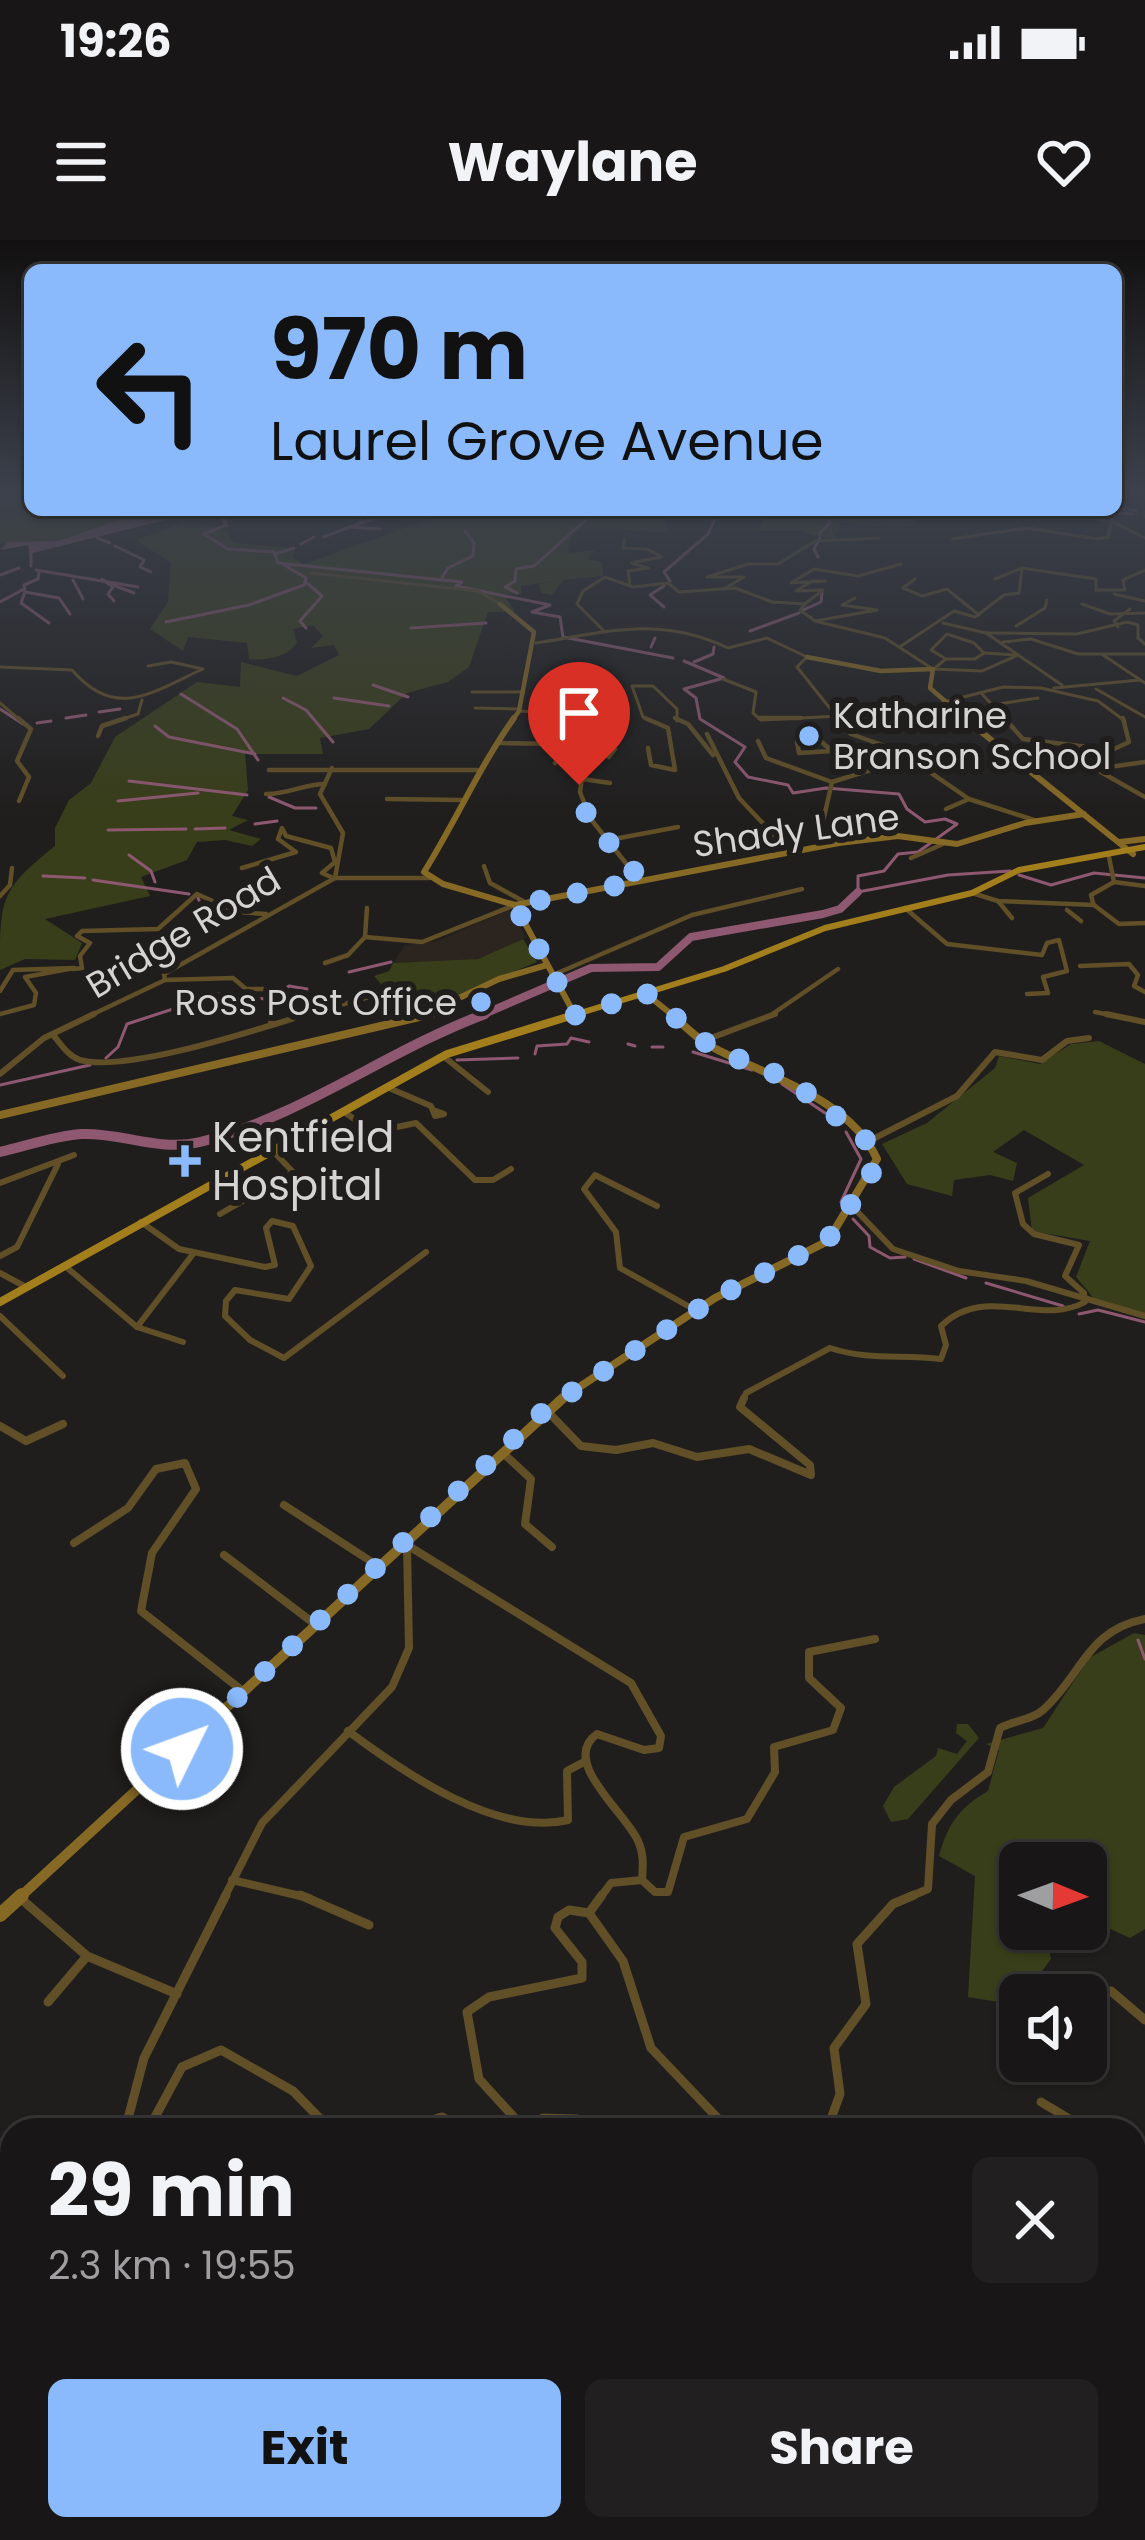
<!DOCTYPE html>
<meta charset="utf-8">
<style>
body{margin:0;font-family:Poppins,sans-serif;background:#211f1f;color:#f1f3f6;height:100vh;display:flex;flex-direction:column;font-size:45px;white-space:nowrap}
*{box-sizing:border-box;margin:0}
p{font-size:39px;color:#9f9fa1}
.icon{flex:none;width:66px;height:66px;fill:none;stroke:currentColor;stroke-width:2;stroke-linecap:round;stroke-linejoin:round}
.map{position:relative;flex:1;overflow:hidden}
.sheet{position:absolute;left:0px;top:1878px;width:1146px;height:423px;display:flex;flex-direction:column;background:#181616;border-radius:36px 36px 0 0;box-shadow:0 3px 9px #0004,0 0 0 3px #363535}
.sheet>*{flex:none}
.guide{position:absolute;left:24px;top:24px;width:1098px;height:252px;border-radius:18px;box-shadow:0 3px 9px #0004,0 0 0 3px #363535;background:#8abafc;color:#111;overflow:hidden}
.needle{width:78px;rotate:91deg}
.controls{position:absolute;left:999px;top:1602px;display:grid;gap:24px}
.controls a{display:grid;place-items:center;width:108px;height:108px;border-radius:18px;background:#181616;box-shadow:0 3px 9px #0004,0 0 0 3px #363535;font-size:60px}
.pin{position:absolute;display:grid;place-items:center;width:102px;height:102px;color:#fff;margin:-123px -51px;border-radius:50% 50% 50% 0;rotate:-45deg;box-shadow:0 0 12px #0007}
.pin .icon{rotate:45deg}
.me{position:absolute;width:132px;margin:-66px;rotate:48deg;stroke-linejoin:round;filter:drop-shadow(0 0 9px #0008)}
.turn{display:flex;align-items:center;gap:42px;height:252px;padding:0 48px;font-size:54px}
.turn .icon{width:156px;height:156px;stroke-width:2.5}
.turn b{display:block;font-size:84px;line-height:102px}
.round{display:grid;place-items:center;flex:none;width:126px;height:126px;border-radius:18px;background:#211f1f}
.head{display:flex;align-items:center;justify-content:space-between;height:204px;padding:0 48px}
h1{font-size:72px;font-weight:700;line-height:90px}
.primary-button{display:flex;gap:24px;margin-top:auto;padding:24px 48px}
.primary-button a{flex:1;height:138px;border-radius:18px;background:#8abafc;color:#111;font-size:48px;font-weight:700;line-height:138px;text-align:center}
.primary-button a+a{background:#211f1f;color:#f1f3f6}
.status{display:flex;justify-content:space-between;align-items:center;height:84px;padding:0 60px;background:#181616;direction:ltr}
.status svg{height:33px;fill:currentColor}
header{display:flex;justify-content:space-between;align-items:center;height:156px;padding:0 48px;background:#181616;font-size:54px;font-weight:700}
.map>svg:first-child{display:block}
.built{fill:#2b241f}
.green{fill:#383e19}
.water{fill:#8d5870}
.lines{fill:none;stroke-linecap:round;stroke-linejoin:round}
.stream{stroke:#8d5870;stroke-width:3}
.canal{stroke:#8d5870;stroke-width:4.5}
.river-far1{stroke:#8d5870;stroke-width:8}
.river{stroke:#8d5870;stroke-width:10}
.street-far4{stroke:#604f27;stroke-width:3}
.street-far3{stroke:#604f27;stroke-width:4.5}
.street-far2{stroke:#604f27;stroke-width:6}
.street-far1{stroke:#604f27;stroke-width:8}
.street{stroke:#604f27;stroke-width:9}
.secondary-far4{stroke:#866924;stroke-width:4.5}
.secondary-far3{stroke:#866924;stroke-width:6}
.secondary-far2{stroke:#866924;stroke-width:8}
.secondary-far1{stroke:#866924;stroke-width:10}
.secondary{stroke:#866924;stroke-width:14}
.primary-far1{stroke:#a37e1d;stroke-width:6}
.primary{stroke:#a37e1d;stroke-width:8}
.route{stroke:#8abafc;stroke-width:21;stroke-dasharray:0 37.8}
.poi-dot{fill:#8abafc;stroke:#201e1d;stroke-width:4.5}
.labels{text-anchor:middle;stroke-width:12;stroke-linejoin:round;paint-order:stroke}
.far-poi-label{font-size:36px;fill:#d5d4d3;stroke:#201e1d;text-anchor:start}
.far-street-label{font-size:36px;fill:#d5d4d3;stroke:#201e1d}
.poi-label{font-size:42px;fill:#d5d4d3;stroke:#201e1d;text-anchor:start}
</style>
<div class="status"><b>19:26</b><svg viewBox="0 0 49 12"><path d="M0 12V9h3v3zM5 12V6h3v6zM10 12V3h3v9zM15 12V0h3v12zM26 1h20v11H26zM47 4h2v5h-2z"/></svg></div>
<header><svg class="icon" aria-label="menu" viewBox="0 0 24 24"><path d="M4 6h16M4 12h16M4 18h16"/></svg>Waylane<svg class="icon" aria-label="heart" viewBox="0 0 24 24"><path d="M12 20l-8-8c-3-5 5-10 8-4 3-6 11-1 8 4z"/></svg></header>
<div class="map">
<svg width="1145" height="2300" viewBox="0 0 1145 2300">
<rect width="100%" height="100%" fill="#201e1d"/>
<polygon class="built" points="510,670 526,697 494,713 468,721 393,723 405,705 436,701"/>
<g class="green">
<polygon points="0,251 30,251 30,270 149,270 57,301 0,304"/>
<path d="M455,270H677L665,277L668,292C628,293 609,280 572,293L567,313L595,310L588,319L602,322L603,336L563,340L552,355L541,353L539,344L561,340L521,346V355L504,354L515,372H488L469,427L448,442L407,453L369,489L320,498L323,514H245L248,550L232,576L248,580L229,590L261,599L252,606L225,600L197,602L187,620L141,637L150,656L45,679L82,703L75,720L25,719L0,730C0,658 0,650 55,606V588L69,560L91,543L115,497L197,442L240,447L241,422L297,436L339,415L334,405L311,408L323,396L313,385L293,389L297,403C287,417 266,421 249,419L247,403L188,397L183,411L150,389L168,362L171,323L136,300L187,282L227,290L233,303L295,308L293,318L304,324Z"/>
<path d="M767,270H903L917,284C888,291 866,282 840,283L841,290L833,293L839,303L801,291H759Z"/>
<polygon points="523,699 537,722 432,766 403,769 374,736 389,731 393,723 478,719"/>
<polygon points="1099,801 1145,824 1145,1073 1096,1061 1076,1037 1090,1001 1032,991 1028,958 1084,925 1024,890 993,912 1017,923 1013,941 990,935 954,940 952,956 907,944 882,904 927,883 995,828 999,816 1040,824 1071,804"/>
<path d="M1134,1393L1145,1395V1689L1130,1698L1086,1678V1623H1020V1689H1044L1051,1719L1017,1765L968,1757L975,1636L939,1616C948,1584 959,1568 988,1551L999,1510L986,1504L1043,1488L1089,1418Z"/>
<polygon points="957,1484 968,1484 979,1498 908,1579 891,1582 883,1566 894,1547 936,1516 938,1508 957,1514 967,1501 956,1493"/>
</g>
<polygon class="water" points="148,270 205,270 29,314 28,305 0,310 8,302 58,301"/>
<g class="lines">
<g class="stream">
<polyline points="18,254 30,252"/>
<polyline points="1116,267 1136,271"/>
<polyline points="1079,270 1133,274"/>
<polyline points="395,272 411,270"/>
<polyline points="388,276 422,274"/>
<polyline points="226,285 204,294 228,309 274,312 278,323 462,342 456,346 550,365 532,372 560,377 563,397 673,418"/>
<polyline points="358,285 366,270"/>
<polyline points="352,287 380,289"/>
<polyline points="819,294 830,283 829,275"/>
<polyline points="323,297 396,270"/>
<polyline points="97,298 110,303"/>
<polyline points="301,304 314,297"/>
<polyline points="115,306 144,320 140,327 151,332"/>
<polyline points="31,313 31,326"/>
<polyline points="275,314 294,308"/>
<polyline points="818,317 814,309 820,298"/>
<polyline points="36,330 138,347"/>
<polyline points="39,332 38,339 24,345 25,352 59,358 70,374"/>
<polyline points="0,335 19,328"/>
<polyline points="102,339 113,347 108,354 114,361"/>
<polyline points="441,339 448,328 473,316 474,303 465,291"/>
<polyline points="73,340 83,359"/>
<polyline points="670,341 664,332 708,294 719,270"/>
<polyline points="113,345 134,353"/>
<polyline points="664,346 650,355 664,367"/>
<polyline points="25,352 21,363 49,383"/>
<polyline points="517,353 505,347 515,341 516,329 534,326 597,270"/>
<polyline points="0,362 24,349"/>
<polyline points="803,370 821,362 822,353"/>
<polyline points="166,382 249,365 304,345 306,338 284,325"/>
<polyline points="306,388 300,381 322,356 307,343"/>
<polyline points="411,388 486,383"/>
<polyline points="750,391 799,373"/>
<polyline points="651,407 655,398"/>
<polyline points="684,421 724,438 684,449 696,458 700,479 745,507 735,522 748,537 788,545 793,553 826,548 899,554 907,569 925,582 945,579 957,584 918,612 898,614 884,631 858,636 858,652 948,635 1010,631"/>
<polyline points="694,422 713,414 714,407"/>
<polyline points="373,445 408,457"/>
<polyline points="181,454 237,489 258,520"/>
<polyline points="283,458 306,470 333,502"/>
<polyline points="334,458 389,466"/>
<polyline points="0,469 23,484"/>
<polyline points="99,472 120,469"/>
<polyline points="66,478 86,475"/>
<polyline points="37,483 51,481"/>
<polyline points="155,486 169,497 255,514"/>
<polyline points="129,541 247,555"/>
<polyline points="269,557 295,568 316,568"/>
<polyline points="118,561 198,553"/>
<polyline points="255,584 277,581"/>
<polyline points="195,589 225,588"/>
<polyline points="108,590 186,589"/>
<polyline points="129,615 151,631 155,642"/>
<polyline points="1019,635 1051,645 1094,633 1145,638"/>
<polyline points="43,636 85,638"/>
<polyline points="93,640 189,654"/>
<polyline points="197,683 202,667 198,658"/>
<polyline points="349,732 391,722"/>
<polyline points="281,752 289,746 307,749"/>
<polyline points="628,804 635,806"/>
<polyline points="652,807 663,807"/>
<polyline points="693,812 752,830"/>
<polyline points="535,814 537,806 567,804 571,798 589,802"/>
<polyline points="106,818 118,807 127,784 225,752 264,759"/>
<polyline points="457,820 518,818"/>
<polyline points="782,844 825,873"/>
<polyline points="0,845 90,825"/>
<polyline points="841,962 861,919 846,892"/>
<polyline points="853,979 869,996 870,1007 890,1018 905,1017"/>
<polyline points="914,1019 966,1038"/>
<polyline points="986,1043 1063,1066"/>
<polyline points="1079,1074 1098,1070 1145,1082"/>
<polyline points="1138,1400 1145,1419"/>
</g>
<polyline class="canal" points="219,270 226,285"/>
<polyline class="river-far1" points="477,777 591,728 658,727 691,697 823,674 840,669 858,652"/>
<path class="river" d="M0,912C26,906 54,896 81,894C121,892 159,912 200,902C301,877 388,810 485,774"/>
<g class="street-far4">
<polyline points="1063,270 1115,283 1145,298"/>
<polyline points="1145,272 1145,277"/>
<polyline points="952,299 1027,288 1098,299 1108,297 1112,279"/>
<polyline points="624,300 623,308 647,309 662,317 635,322"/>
<polyline points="1022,328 1096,339 1096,350"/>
<polyline points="311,333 478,351 500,364"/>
<polyline points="915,339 903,348 922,356 947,349 979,375"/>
<polyline points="995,339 1022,328"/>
<polyline points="630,346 628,331 648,328 632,323"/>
<polyline points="724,349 744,337 707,337 748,324 778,324 815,301 879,298"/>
<polyline points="1096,350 1125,350 1123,340 1145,330"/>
<polyline points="1114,354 1145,361"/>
<polyline points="805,364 823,350 796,351 812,341 826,341 791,343 814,329 858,336 901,324"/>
<polyline points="805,364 800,370 815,381 885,398 933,429 982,431 1018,415"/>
<polyline points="1082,364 1110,374 1145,373"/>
<polyline points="815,381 877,370 842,365 855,358"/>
<polyline points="943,383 986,393 1062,445"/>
<polyline points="1016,386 1045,368 1047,360"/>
<polyline points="1118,387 1114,381 1130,369"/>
<polyline points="605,392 577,364 583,351 605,337 633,347 668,343 679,352 735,348 772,362 805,364"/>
<polyline points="986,393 1077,394 1127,382 1138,385 1138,398 1145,404"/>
<polyline points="1003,402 1031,399 1078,414 1145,414"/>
<path d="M536,403C608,392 659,375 728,408L767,398L807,417L797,427L840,481"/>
<polyline points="901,406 954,371 975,377 1004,355 1019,353 1022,328"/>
<polyline points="1103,415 1145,443"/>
<polyline points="947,419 975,419 984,413"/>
<path d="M0,427L72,430C116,481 152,452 203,429L171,422L148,426"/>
<polyline points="936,427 946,419 931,410 947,394 974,403 984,413 1016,415"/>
<polyline points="723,439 756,452 753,473 761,480 840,476"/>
<polyline points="1041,448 1098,461 1125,481"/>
<polyline points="1054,448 1140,440"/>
<polyline points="1096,449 1145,477"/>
<polyline points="472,452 523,452"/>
<polyline points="982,454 1007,481"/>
<polyline points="944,462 1003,447 1041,448"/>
<polyline points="0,463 21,481"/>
<polyline points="992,465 1038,458"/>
<polyline points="475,468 519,469"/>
<polyline points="519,471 605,476 606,466"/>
<polyline points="117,481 138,474 142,460"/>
<polyline points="652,481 643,477 632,446 653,446 677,469 677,481"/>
</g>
<g class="street-far3">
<polyline points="18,478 31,489 17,521 29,537 19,561"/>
<polyline points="645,478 668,488 675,530 651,525 648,508"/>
<polyline points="675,478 688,484 713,515"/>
<polyline points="759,478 801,478"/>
<polyline points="838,478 851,494 899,511 969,559 1037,581"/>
<polyline points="1004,478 1023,499 1112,510 1129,502 1123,478"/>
<polyline points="707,494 739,558 790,612"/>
<polyline points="98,496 102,486 126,478"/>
<polygon points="817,498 832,511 799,513 797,502"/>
<polyline points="758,501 766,518 832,542"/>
<polyline points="498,503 567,504"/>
<polyline points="555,523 577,492 609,517 615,509"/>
<polyline points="1109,527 1145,522"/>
<polyline points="332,528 320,554 343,593 335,638"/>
<polyline points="1026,528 1090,526 1145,557"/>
<polyline points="269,530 477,530"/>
<polyline points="610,543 582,539 580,552 590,578 640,641"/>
<path d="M266,554C289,554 304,544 325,544"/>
<polyline points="387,559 463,560"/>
<polyline points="946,569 969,559"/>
<polyline points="609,600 678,587"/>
<polyline points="817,608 832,542 909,518"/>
<polyline points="1109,617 1114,642"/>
<polyline points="911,618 943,604"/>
<polyline points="484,626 490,643 523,661"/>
<polyline points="242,628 296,612 278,599 282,588 286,596 331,608 335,622 322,633 331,637"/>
<polyline points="972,653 998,661 1094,665"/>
<polyline points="0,656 10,645 12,628"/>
<polyline points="998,661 1012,678"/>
<polyline points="1093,663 1091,655 1114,642 1145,646"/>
<polyline points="1094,665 1119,684 1145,683"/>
<polyline points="905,668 947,704 1042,715 1047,703 1059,700 1067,731 1043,737 1048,753 1027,754"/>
<polyline points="1067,670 1081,681"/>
<polyline points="365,697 422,702 515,665"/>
<polyline points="365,697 367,668"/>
<polyline points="325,723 348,715 365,697"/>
<polyline points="1080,726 1129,724 1138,735 1134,746 1145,752"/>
<polyline points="73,729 82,728 80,716 90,703 77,696 82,691 158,689 197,654 237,672 266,674"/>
<polyline points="553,735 692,675 802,649"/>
<polyline points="165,740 233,738 246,749 272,749 271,777"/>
<polyline points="0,751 13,730 74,728 25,737 36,753 34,765 0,774"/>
<polyline points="1095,772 1121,777"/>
<polyline points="87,777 165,740 164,734 335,638 429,638"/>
<polyline points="298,777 376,755 395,777"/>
<polyline points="768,777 838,729"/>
</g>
<g class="street-far2">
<polyline points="393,774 397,779"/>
<polyline points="1106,774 1145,782"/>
<polyline points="271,782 271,774"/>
<path d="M53,795C61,804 68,816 80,820C127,833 258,789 308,774"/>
<polyline points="703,801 775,774"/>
<polyline points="443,816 488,852"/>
<polyline points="0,834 44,798 94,774"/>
<polyline points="389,848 431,866 435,876 444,874 433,870"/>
<polyline points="344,872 373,892 416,883 475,940 493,940 511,929"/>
<polyline points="869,901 957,856 995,812 1042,820 1067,801 1089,798"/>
<polyline points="0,943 74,915"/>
<polyline points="851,965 893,1009 959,1031 1026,1041 1145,1076"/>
<polyline points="657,966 595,935 584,949 616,992 620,1028 697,1071"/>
<polyline points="220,974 293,932 272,910"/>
<polyline points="141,982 179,1009 265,1027 275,1025 266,988 272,981 293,986 311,1026 289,1059 235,1050 226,1061 225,1076 250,1100 284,1118 426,1012"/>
<polyline points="0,1016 17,1007 58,924"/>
<polyline points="65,1026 137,1087 183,1102"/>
<polyline points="0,1033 26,1047"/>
<polyline points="0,1076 63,1136"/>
<polyline points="137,1087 193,1014"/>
<path d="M743,1161L746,1153L830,1108C870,1121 900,1114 941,1119L946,1105L941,1086C985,1043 1040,1087 1085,1062L1084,1053L1065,1036L1079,1005L1034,994L1023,984L1015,953L1048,934"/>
</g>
<g class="street-far1">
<polyline points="548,1172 581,1206 616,1210 653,1203 697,1217 749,1209 811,1235 810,1225 740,1167 744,1158"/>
<polyline points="0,1186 26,1201 63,1184"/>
<polyline points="503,1213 531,1239 525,1284 552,1307"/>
<polyline points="284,1265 378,1326"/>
<polyline points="74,1303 128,1268 156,1229 185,1223 196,1249 152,1313 141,1371 244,1452"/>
<path d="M407,1305L631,1443L661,1496L659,1508L644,1510L597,1494C559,1521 626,1573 638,1601C644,1614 643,1626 642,1640L611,1643L600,1658"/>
<polyline points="224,1315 316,1385"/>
<path d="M348,1491C403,1532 496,1597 568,1580L567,1531L584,1522"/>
<polyline points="232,1640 309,1658"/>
<polyline points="642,1640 655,1652 668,1652 684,1597 747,1579 775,1532 774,1507 833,1490 841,1468 809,1438 809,1412 875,1399"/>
<polyline points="224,1658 262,1583 392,1447 409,1408 407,1305"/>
<path d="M907,1658L928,1649L932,1584L951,1560L988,1532L1000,1488C1013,1481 1032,1480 1043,1470C1082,1435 1087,1390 1145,1379"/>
</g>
<g class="street">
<polyline points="300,1655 369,1685"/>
<polyline points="602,1655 589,1673 623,1721 651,1808 729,1890"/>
<polyline points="19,1657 87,1716 177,1754"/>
<polyline points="1111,1751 1145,1780"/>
<polyline points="48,1762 87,1716"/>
<polyline points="1041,1862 1088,1890"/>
<polyline points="522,1886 479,1839 467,1772 489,1757 582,1738 582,1722 555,1688 558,1677 569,1670 589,1673"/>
<polyline points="125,1890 144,1818 226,1655"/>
<polyline points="148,1890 182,1827 221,1810 293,1851 331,1890"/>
<polyline points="397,1890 442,1877 466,1890"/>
<polyline points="518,1890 543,1878 577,1879 584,1890"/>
<polyline points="827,1890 840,1854 834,1808 866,1764 857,1704 893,1664 914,1655"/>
<polyline points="1134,1908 1145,1912"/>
<polyline points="0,2154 12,2144"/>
<polyline points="344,2300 346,2289"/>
<polyline points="617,2300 618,2289"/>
<polyline points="983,2300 985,2289"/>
</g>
<g class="secondary-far4">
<polyline points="500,364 534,392 519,471 512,481"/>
<polyline points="807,417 881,431 933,429 930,448 968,481"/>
</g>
<g class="secondary-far3">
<path d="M514,478C479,527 456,581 424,632L443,644L515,665L575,775"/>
<polyline points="964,478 1133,614"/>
<polyline points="1120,602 1145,599"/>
<polyline points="515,665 839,603 898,596 957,604 1025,583 1084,574"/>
<polyline points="645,753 675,777"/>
<polyline points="419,777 499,739 547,725"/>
</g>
<g class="secondary-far2">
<polyline points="0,875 432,774"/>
<path d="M558,1161L715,1058L828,1001L877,919C850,859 769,837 716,809C699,801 685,786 671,774"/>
</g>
<polyline class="secondary-far1" points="19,1658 563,1158"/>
<polyline class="secondary" points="0,1675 22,1655"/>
<polyline class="primary-far1" points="567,777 724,729 825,688 972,653 1019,630 1145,607"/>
<polyline class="primary" points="0,1062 447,814 577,774"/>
</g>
<linearGradient id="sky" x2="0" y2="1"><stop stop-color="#121010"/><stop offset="0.44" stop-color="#3c414c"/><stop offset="1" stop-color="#3c414c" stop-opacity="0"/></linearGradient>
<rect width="1145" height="573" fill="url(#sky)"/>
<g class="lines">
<path class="route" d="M182,1509L546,1169L715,1058L827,1001L874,929L877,919L868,902L810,855L776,834L712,808L646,753L575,775L515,665L640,641C624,611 577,582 579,545"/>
</g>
<g class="poi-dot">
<circle cx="809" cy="496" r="12"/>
<circle cx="481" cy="762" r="12"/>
<path d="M179 903h12v12h12v12h-12v12h-12v-12h-12v-12h12z"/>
</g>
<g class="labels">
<g class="far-poi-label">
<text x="833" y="488">Katharine<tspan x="833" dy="41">Branson School</tspan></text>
<text x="457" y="775" text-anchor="end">Ross Post Office</text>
</g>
<g class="far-street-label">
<text transform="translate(796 590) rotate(-8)" y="13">Shady Lane</text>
<text transform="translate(183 692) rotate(-31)" y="13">Bridge Road</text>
</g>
<g class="poi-label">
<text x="212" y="912">Kentfield<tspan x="212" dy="48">Hospital</tspan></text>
</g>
</g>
</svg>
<div class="controls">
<a><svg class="needle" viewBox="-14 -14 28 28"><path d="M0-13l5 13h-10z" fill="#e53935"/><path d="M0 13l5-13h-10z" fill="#9f9fa1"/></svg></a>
<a><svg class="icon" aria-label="sound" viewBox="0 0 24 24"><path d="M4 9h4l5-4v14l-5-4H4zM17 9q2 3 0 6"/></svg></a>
</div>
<div class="pin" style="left:579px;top:545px;background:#d93025"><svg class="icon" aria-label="arrive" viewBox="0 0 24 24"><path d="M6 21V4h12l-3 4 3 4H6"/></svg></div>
<svg class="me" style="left:182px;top:1509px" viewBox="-20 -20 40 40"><circle r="17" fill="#8abafc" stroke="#fff" stroke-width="3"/><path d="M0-11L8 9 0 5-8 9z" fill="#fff"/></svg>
<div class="guide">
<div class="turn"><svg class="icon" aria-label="left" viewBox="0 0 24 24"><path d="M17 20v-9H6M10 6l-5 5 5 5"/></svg><div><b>970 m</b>Laurel Grove Avenue</div></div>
</div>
<section class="sheet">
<div class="head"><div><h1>29 min</h1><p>2.3 km · 19:55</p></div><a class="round"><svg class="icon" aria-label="close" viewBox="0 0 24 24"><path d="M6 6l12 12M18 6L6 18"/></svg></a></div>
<div class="primary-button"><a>Exit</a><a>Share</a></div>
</section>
</div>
